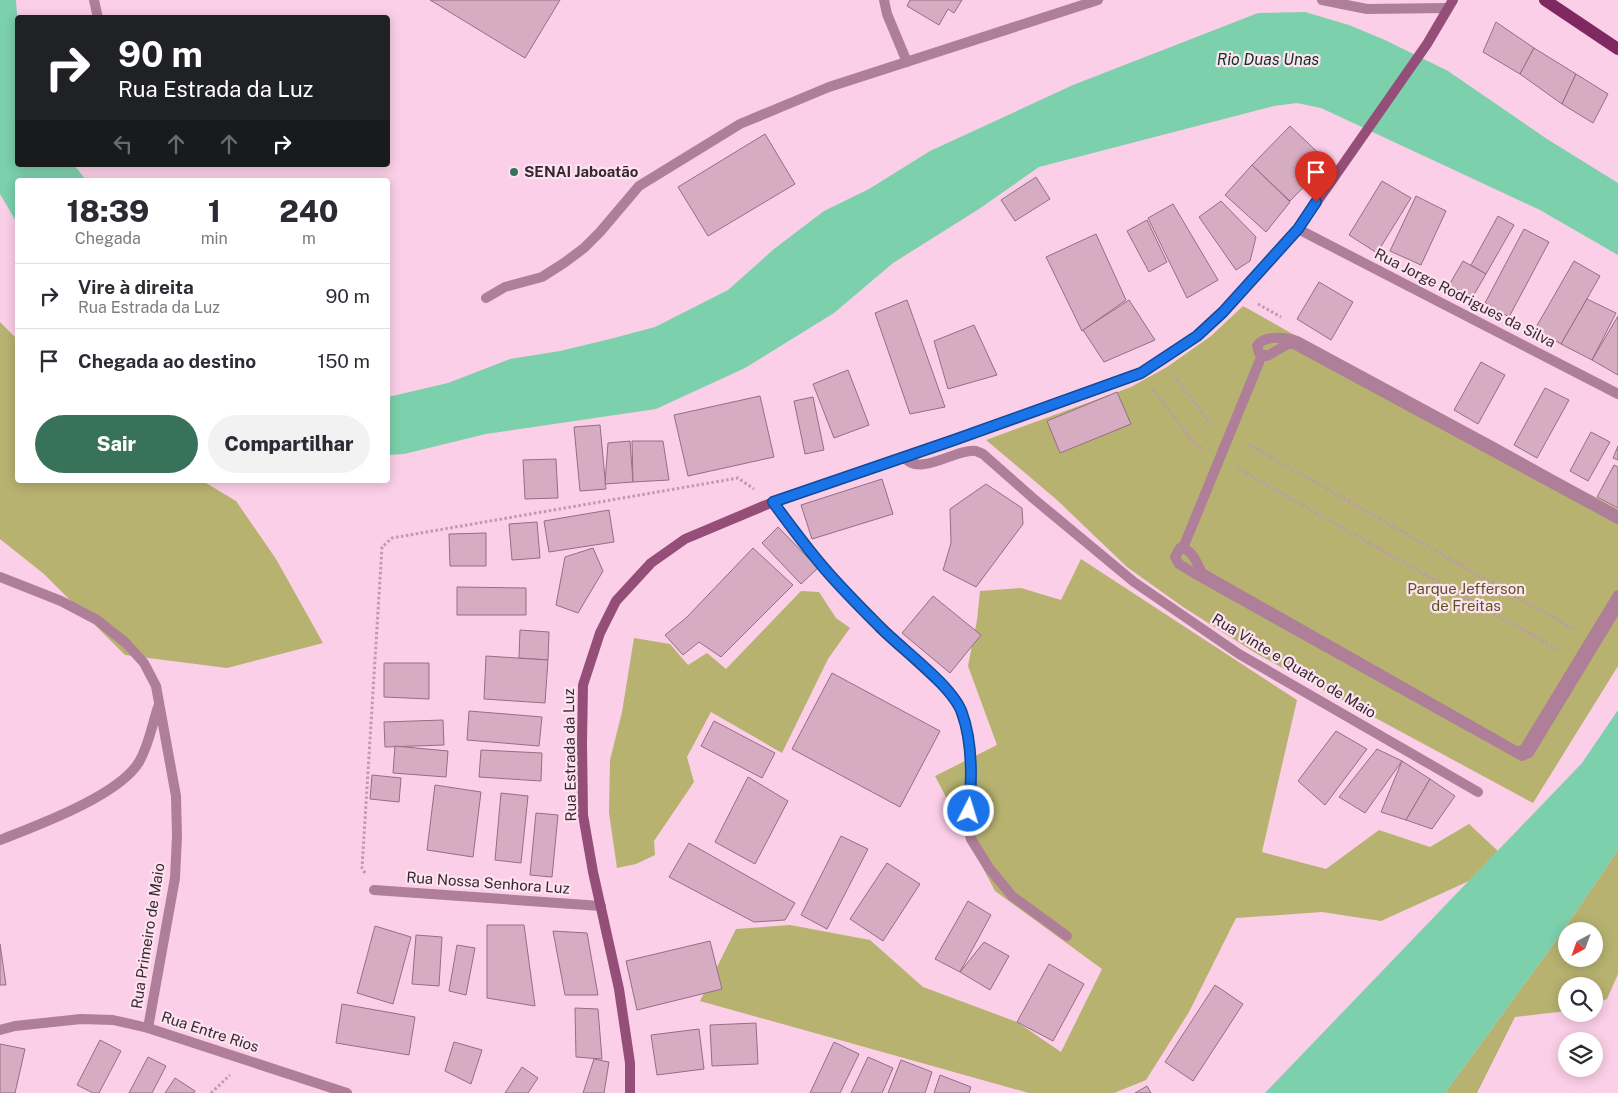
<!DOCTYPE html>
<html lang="pt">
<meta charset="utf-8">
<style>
body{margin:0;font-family:"Public Sans",sans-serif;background:#f2f2f3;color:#2b2b33;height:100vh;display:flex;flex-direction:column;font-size:19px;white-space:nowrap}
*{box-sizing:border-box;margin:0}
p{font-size:16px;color:#7c7c81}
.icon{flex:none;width:28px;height:28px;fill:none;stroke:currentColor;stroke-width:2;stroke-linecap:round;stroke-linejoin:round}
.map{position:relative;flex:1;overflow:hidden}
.drawer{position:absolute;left:15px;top:178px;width:375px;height:305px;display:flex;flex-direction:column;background:#fff;border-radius:5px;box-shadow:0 2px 12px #0003}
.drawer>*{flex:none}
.top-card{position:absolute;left:15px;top:15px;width:375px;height:152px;border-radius:5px;box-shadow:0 2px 12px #0003;background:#202124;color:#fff;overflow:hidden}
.needle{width:32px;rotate:221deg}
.fabs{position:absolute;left:1558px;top:922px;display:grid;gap:10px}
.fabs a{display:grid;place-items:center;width:45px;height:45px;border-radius:50%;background:#fff;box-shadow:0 2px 12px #0003;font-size:25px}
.pin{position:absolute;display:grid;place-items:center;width:42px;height:42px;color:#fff;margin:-51px -21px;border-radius:50% 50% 50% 0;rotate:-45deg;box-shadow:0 0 5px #0007}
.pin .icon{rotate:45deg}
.me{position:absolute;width:55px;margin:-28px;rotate:5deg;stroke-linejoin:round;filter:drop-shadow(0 0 4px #0008)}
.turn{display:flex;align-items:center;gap:18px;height:105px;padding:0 20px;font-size:22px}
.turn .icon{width:65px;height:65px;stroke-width:2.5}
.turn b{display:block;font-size:35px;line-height:42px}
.lanes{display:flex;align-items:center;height:48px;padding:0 20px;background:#0003;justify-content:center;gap:25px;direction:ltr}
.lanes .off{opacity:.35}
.eta{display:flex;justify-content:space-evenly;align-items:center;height:85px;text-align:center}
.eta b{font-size:30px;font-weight:800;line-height:35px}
.cta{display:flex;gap:10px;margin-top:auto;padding:10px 20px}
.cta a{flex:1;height:58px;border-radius:30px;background:#39725a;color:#fff;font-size:20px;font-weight:800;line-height:58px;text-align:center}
.cta a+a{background:#f2f2f3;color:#2b2b33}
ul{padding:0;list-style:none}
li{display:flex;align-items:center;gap:15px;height:65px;padding:0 20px;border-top:1px solid #e1e1e2}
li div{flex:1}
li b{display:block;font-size:19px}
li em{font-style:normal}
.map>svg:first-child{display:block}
.green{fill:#b7b270;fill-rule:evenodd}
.water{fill:#7cd0ac}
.building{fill:#d6acc3;stroke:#956e83}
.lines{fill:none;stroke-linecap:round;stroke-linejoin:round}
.path{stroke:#be9aae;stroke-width:3;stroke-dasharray:2.5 2.5;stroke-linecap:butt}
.service{stroke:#af7e99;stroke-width:10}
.minor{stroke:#af7e99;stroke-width:10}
.secondary{stroke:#944e78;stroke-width:10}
.primary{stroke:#7f2960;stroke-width:12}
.route-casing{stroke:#114b97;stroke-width:12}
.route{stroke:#1a73e8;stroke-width:9}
.poi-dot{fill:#39725a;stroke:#fde2f0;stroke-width:2}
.labels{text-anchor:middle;stroke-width:4.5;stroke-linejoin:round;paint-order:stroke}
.poi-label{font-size:15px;font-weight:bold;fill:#372730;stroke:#fde2f0;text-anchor:start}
.street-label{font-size:15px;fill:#372730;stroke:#fde2f0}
.park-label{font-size:15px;fill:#5a561d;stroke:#fde2f0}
.water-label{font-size:16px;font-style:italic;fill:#0d3425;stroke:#fde2f0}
</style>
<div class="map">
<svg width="1618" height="1093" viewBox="0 0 1618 1093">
<rect width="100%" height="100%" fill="#fbcfe7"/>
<g class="green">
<polygon points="1243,306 1407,398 1618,509 1618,666 1533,803 1257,654 1183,607 1127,567 1057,500 986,440 1131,387 1167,367 1211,336"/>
<polygon points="0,322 17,339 18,480 201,480 236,501 276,559 323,643 227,668 125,655 44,574 0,539"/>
<polygon points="1081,559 1297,700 1262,852 1326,869 1379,830 1430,847 1469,824 1498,851 1469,881 1381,921 1322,912 1236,918 1189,1012 1146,1080 1114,1093 1029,1093 700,1001 736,929 790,925 870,940 923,987 1017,1022 1061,1052 1102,969 995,891 935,776 997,745 968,666 977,620 980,591 1021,588 1061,600"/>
<polygon points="801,591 819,592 836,618 850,628 828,659 782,753 711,712 687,757 694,782 654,841 655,855 636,864 617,868 609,813 610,760 622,712 634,638 670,644 688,665 707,653 726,669"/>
<path d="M1618,850V974L1607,999L1594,1004V986H1566V1011L1515,1017L1477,1093H1445L1560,935ZM1566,931H1594V959H1566Z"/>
</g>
<g class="water">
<polygon points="0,0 16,0 18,28 18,165 74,165 86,180 18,180 17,223 0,194"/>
<polygon points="1305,12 1349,25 1385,40 1448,71 1547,139 1618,183 1618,255 1540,210 1321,108 1297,103 1274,106 1039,167 979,209 893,263 834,313 745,368 656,409 486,434 404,454 388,455 388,397 448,383 510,359 560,351 610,339 655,327 728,290 774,249 824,211 869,189 930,151 1073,85 1258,13"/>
<polygon points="1618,710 1618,850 1560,935 1445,1093 1265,1093 1582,763"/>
</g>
<g class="building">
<polygon points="430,0 560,0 525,58"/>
<polygon points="910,0 962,0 954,13 948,9 939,25 907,6"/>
<polygon points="1496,22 1534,48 1520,74 1483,52"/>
<polygon points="1534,48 1576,74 1562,104 1520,74"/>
<polygon points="1576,74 1608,94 1593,123 1562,104"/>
<polygon points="1290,126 1328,162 1290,201 1252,165"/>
<polygon points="765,134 795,184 708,236 678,187"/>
<polygon points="1252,165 1290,202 1266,232 1225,195"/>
<polygon points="1036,177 1050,199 1015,221 1001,200"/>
<polygon points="1382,181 1411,198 1377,253 1349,235"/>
<polygon points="1416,196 1446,211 1421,265 1390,251"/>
<polygon points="1221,201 1256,237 1250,261 1236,270 1199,217"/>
<polygon points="1173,204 1218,280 1187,298 1148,218"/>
<polygon points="1498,216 1514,225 1486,274 1471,265"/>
<polygon points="1147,220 1167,262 1149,272 1127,231"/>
<polygon points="1524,229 1549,242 1509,317 1485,303"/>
<polygon points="1096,234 1126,300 1082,331 1046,257"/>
<polygon points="1463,261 1486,274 1472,298 1449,285"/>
<polygon points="1574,261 1600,276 1561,344 1535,329"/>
<polygon points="1319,282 1353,302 1331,340 1297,319"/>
<polygon points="1587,299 1616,313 1592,360 1561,344"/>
<polygon points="907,300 945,407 910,414 875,313"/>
<polygon points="1129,300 1155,340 1104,362 1083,330"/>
<polygon points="1618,316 1618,375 1592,360"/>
<polygon points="974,325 997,375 948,389 934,341"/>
<polygon points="1481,362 1505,375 1478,424 1454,410"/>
<polygon points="848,370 869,425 834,438 813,384"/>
<polygon points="1545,388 1569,400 1537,458 1514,445"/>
<polygon points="1117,392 1131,424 1060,453 1047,421"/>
<polygon points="760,396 774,457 688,476 674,415"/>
<polygon points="813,397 824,450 805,454 794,401"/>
<polygon points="600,425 606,489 580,491 574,427"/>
<polygon points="1591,432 1610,442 1588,481 1570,471"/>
<polygon points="630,441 633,482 605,484 608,443"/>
<polygon points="632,441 663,441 669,480 633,482"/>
<polygon points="1618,446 1618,460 1613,458"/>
<polygon points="556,459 558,498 525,499 523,460"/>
<polygon points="1614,465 1618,467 1618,508 1597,497"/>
<polygon points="882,479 893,514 812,539 801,505"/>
<polygon points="986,484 1022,508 1023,524 976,587 943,570 951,543 950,509"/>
<polygon points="609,510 614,542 549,552 544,521"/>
<polygon points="537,522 540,558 512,560 509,524"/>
<polygon points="778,527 818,568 801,584 762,543"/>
<polygon points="486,533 486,566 450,566 449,534"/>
<polygon points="593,548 603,571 578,613 556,605 565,557"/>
<polygon points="753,548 793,585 721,657 699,642 683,655 665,635 686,618"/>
<polygon points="457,587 526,588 526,615 457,615"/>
<polygon points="933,596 981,635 950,673 902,633"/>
<polygon points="520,630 549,632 548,660 519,658"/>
<polygon points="486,656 548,660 545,703 484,699"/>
<polygon points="384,663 429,663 429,699 384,697"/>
<polygon points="832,673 940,731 900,807 792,749"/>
<polygon points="469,711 542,717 539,746 467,740"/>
<polygon points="443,720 444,745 385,747 384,722"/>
<polygon points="714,721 775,753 762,778 701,746"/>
<polygon points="1336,731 1367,749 1325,805 1298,781"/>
<polygon points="395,746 448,751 446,777 393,773"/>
<polygon points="1377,749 1402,761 1365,813 1339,797"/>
<polygon points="481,750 542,753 541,781 479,777"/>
<polygon points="1402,761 1430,779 1406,820 1381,812"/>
<polygon points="372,775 401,778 399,802 370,799"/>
<polygon points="748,777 788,801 755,864 715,842"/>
<polygon points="1430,779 1455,796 1432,829 1406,820"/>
<polygon points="435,785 481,792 473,857 427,850"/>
<polygon points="501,793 528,796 521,863 495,860"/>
<polygon points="536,813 558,815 552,877 530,875"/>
<polygon points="841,836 868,849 827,929 801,915"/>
<polygon points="689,843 795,903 785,920 754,922 669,877"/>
<polygon points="887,863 920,884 883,941 850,919"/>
<polygon points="968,901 991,915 960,972 935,959"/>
<polygon points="487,925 524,925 535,1006 487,998"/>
<polygon points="375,926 411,937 393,1004 357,993"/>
<polygon points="553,931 587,933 598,995 565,995"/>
<polygon points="416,935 442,937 439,986 412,984"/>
<polygon points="710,941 722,989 637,1010 626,961"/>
<polygon points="984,942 1009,956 990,990 960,972"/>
<polygon points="0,944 6,985 0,985"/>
<polygon points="457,945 475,948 466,995 449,991"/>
<polygon points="1049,964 1084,984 1053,1041 1017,1022"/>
<polygon points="1215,985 1243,1004 1193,1081 1165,1062"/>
<polygon points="342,1004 415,1017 409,1055 336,1043"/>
<polygon points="575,1008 598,1009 602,1059 576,1057"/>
<polygon points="756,1023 758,1064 712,1066 710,1025"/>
<polygon points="699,1029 704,1069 657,1075 651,1035"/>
<polygon points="100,1040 121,1051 99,1093 93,1093 77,1085"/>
<polygon points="454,1042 482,1050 471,1084 445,1071"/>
<polygon points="834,1042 859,1054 840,1093 810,1093"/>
<polygon points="0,1044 25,1049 15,1093 0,1093"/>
<polygon points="148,1057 166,1066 152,1093 129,1093"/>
<polygon points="868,1057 893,1068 882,1093 851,1093"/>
<polygon points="594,1059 609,1062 604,1093 583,1093"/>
<polygon points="901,1060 932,1072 925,1093 888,1093"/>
<polygon points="522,1067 538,1078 528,1093 505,1093"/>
<polygon points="940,1075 971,1087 969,1093 934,1093"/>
<polygon points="175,1078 195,1091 194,1093 165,1093"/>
<polygon points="1147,1086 1151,1093 1135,1093"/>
</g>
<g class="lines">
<g class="path">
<polyline points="1258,304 1281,317"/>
<polyline points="1174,375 1208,421 1212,423"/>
<polyline points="1153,389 1194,443 1203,449"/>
<polyline points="1248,444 1575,630"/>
<polyline points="1237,468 1560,651"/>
<polyline points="365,873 362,868 382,547 392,538 738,478 754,489"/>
<polyline points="211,1093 230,1075"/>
</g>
<g class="service">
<polyline points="94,0 98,18"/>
<polyline points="884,0 887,14 907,62"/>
<polyline points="1322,0 1367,9 1448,8"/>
<polyline points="486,298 505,287 542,277 564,263 584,248 600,232 639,186 740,124 829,87 1098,0"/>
<path d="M1618,516L1490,445L1297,341C1286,337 1263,335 1257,346L1259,353L1267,356L1288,344H1294L1618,519"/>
<polyline points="1183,548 1262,355"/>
<path d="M1618,595L1525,748L1521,751H1516L1202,573C1197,564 1193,549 1180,548L1175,557L1179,564L1197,575L1522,756L1529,753L1618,606"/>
</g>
<g class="minor">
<polyline points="1298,229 1618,394"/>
<path d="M904,457C919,478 956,448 976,451C978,452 981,453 983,454L1034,499L1134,582L1239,654L1478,792"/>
<polyline points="773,502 824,568 879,627 943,686 957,702 962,713 967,730 972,777 968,828 971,839 989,868 1012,896 1067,936"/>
<polyline points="0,577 61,601 97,620 126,643 144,663 156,686 176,796 177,836 175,878 148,1028"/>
<path d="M0,840C38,825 118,796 139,762C149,745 152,725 158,707"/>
<polyline points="374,890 601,906"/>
<polyline points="0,1030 15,1026 81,1019 113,1020 148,1028 347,1093"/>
</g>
<polyline class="secondary" points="630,1093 630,1063 619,989 593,872 583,815 582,744 583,685 600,633 616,601 651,563 685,539 773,502 954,440 1141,373 1197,336 1223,313 1298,229 1427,44 1453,0"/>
<polyline class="primary" points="1545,0 1618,49"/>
</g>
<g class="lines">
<defs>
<path id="route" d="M969,811C972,780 973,743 962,713C953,686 900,648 879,626C860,607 841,588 824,568C806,547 789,524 773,502L954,440L1141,373L1197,336L1223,312L1298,229L1316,202"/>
</defs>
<use href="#route" class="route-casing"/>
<use href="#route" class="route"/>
</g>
<circle class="poi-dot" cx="514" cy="172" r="5"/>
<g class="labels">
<g class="poi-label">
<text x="524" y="177">SENAI Jaboatão</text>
</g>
<g class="street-label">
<text transform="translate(1465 298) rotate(27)" y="5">Rua Jorge Rodrigues da Silva</text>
<text transform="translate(1294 666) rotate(31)" y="5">Rua Vinte e Quatro de Maio</text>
<text transform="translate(570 755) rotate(-91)" y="5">Rua Estrada da Luz</text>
<text transform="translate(488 883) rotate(4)" y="5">Rua Nossa Senhora Luz</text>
<text transform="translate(148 936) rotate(-81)" y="5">Rua Primeiro de Maio</text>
<text transform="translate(210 1032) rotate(18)" y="5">Rua Entre Rios</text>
</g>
<g class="park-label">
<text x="1466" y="594">Parque Jefferson<tspan x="1466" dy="17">de Freitas</tspan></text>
</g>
<g class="water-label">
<text x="1268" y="65">Rio Duas Unas</text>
</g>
</g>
</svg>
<div class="fabs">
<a><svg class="needle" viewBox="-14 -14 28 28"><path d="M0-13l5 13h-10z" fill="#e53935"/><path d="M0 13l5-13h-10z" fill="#7c7c81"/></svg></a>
<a><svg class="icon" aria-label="search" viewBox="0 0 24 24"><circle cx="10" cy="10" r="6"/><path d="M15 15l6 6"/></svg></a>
<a><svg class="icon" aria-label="layers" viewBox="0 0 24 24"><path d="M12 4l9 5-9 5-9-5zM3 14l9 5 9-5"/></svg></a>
</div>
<div class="pin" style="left:1316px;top:202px;background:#d93025"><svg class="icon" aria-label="arrive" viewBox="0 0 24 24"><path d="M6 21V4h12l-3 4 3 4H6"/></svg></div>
<svg class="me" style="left:969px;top:811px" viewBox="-20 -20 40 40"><circle r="17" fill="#1a73e8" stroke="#fff" stroke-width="3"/><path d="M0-11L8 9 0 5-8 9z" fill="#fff"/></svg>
<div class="top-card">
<div class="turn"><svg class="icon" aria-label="right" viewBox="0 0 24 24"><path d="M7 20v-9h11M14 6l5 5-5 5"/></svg><div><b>90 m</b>Rua Estrada da Luz</div></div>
<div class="lanes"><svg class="icon off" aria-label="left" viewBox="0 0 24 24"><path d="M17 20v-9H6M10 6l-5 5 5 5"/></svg><svg class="icon off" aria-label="ahead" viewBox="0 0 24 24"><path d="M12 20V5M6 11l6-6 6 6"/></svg><svg class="icon off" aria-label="ahead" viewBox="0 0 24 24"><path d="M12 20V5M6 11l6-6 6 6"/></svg><svg class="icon" aria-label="right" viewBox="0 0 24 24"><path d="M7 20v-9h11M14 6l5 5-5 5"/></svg></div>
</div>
<section class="drawer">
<div class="eta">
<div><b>18:39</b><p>Chegada</p></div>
<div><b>1</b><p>min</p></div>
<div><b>240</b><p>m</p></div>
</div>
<ul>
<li><svg class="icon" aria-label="right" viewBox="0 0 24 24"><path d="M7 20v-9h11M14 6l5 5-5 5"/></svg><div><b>Vire à direita</b><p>Rua Estrada da Luz</p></div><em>90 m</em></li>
<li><svg class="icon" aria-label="arrive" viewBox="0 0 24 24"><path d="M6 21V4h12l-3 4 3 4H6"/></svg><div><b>Chegada ao destino</b></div><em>150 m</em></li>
</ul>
<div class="cta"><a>Sair</a><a>Compartilhar</a></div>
</section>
</div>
